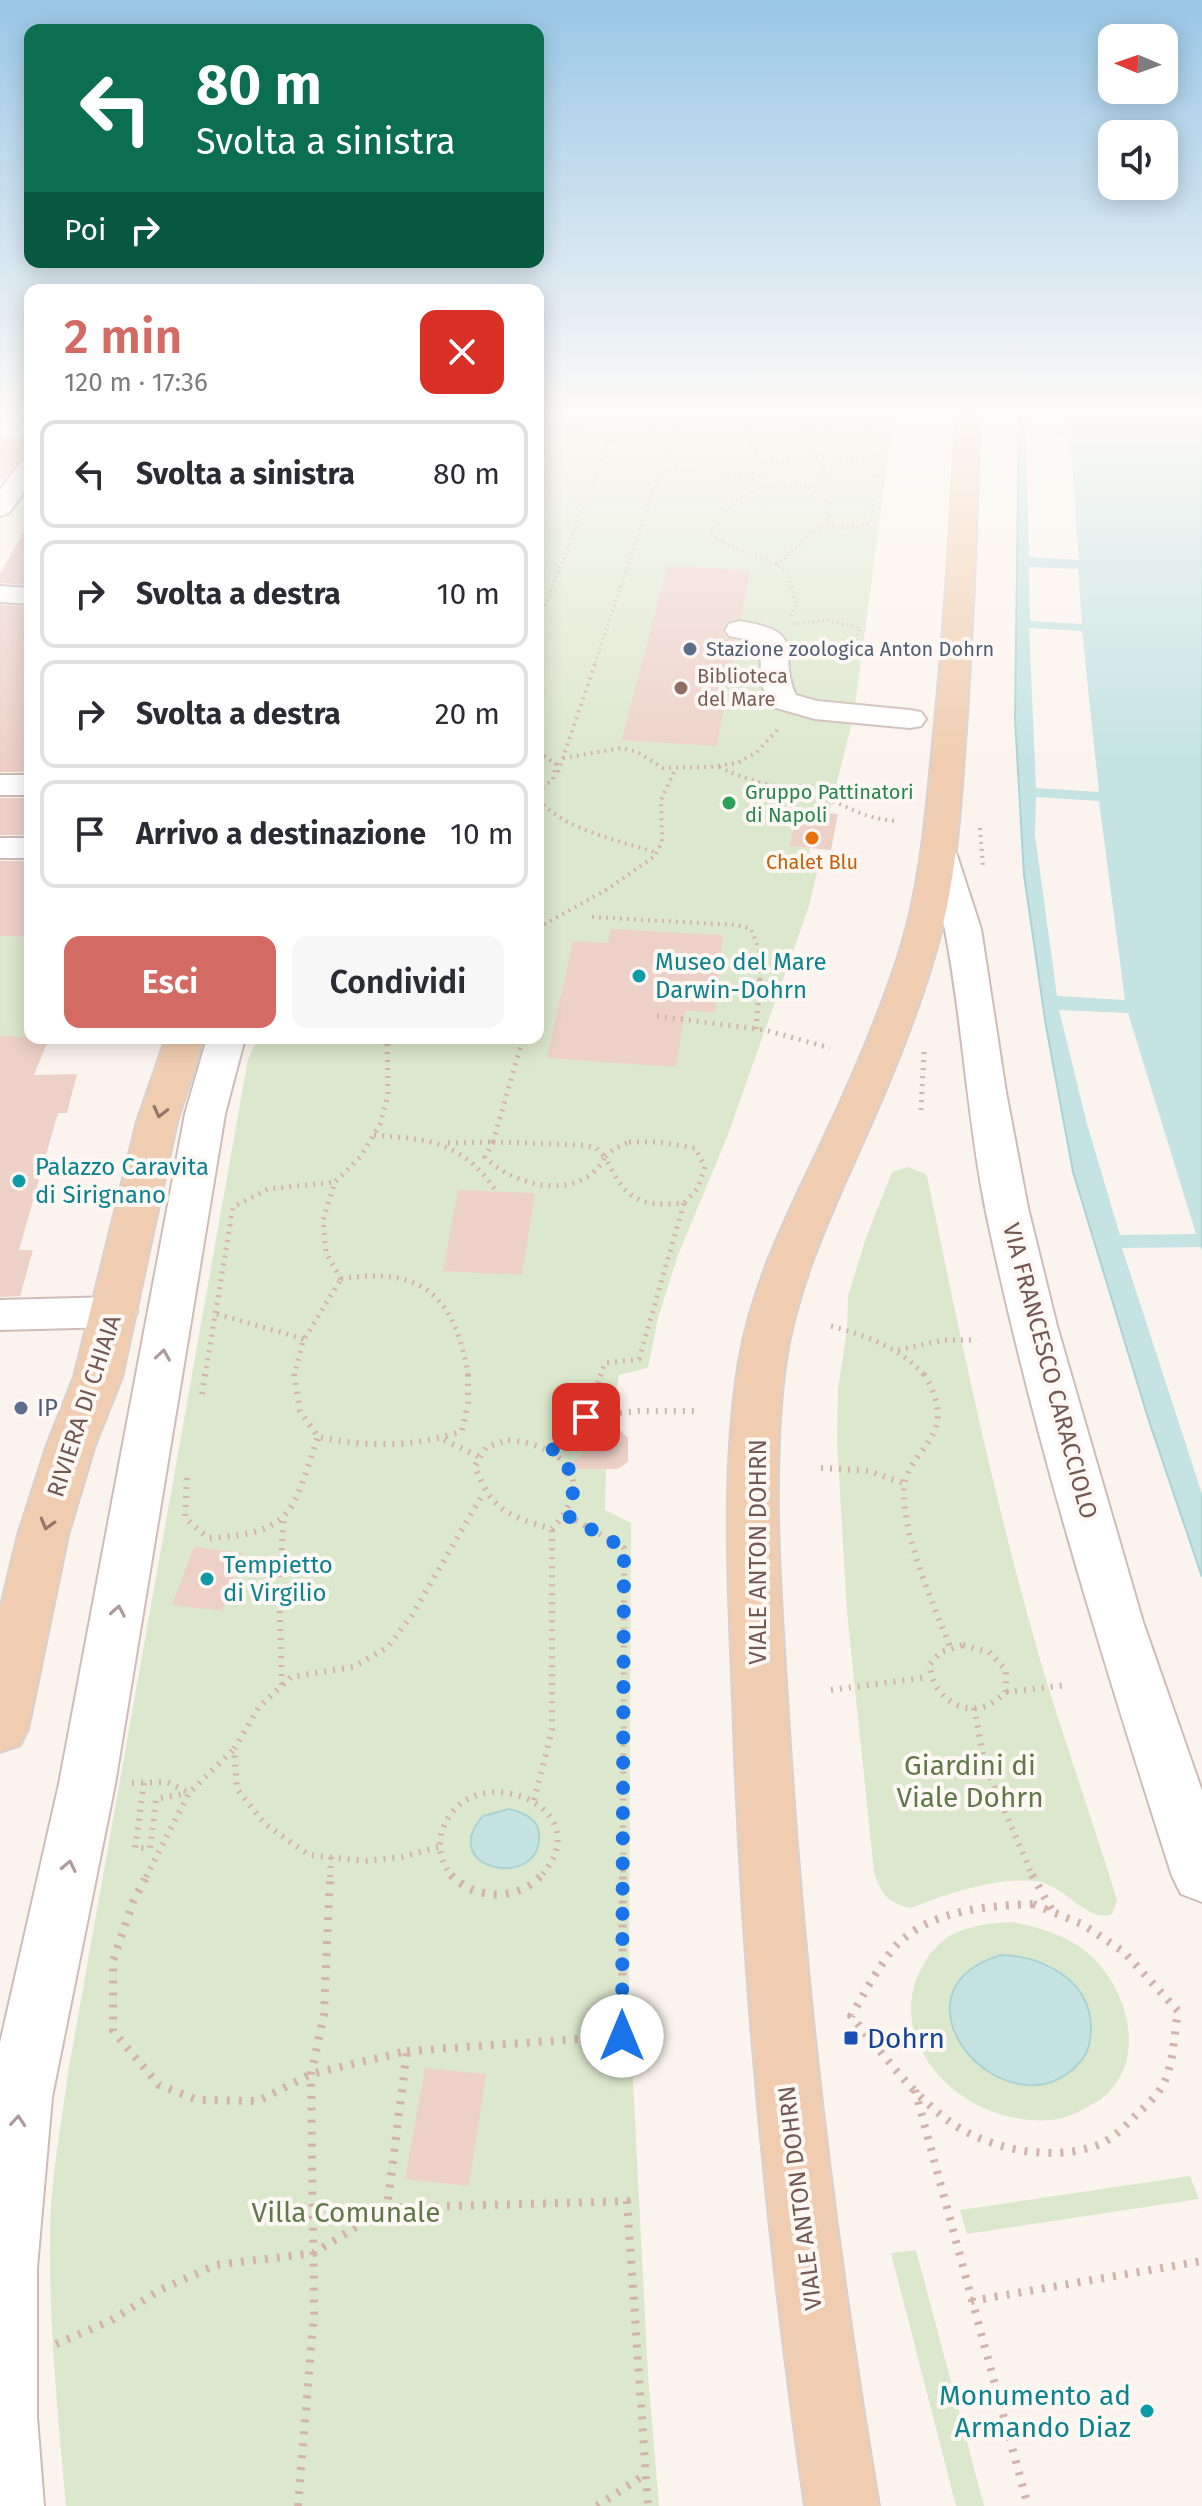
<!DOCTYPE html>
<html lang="it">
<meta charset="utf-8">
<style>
body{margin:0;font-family:"Fira Sans",sans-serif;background:#f7f7f7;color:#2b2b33;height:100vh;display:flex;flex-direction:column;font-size:30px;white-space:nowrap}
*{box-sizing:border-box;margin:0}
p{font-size:26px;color:#7c7c81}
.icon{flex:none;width:44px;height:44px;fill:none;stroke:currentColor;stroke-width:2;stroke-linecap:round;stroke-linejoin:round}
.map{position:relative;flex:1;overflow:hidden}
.panel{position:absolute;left:24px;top:284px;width:520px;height:760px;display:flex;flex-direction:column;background:#fff;border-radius:16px;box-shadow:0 4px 20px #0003}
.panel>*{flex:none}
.top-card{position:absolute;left:24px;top:24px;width:520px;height:244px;border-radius:16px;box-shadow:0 4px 20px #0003;background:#0b6e4f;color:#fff;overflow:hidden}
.needle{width:52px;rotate:272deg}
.controls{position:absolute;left:1098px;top:24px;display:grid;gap:16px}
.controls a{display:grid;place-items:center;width:80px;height:80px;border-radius:16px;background:#fff;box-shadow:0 4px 20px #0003;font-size:40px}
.pin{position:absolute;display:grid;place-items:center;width:68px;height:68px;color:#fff;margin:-34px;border-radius:16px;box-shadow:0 4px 12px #0006}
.me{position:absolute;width:88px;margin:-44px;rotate:0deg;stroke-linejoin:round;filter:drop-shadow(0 0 6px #0008)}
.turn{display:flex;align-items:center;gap:28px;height:168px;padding:0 40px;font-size:36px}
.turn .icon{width:104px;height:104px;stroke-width:2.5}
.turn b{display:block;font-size:56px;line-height:68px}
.then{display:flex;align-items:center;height:76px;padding:0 40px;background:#0003;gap:16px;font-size:30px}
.round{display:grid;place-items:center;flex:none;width:84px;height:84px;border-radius:16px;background:#f7f7f7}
.summary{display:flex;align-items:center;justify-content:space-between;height:136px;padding:0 40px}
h1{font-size:48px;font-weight:600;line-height:60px;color:#d46a64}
.primary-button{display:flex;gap:16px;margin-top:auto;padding:16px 40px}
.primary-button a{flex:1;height:92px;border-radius:16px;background:#d46a64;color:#fff;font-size:32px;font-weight:600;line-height:92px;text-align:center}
.primary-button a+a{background:#f7f7f7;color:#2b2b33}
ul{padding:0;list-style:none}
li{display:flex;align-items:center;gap:24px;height:108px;margin:0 16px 12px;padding:0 24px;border:4px solid #e1e1e2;border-radius:16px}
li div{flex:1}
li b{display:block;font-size:30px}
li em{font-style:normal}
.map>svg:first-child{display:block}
.green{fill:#dce8cd;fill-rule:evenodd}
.water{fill:#c4e3e2;stroke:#acd3d3;stroke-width:2}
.pier{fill:#fbf4ee}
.building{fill:#edd1c9}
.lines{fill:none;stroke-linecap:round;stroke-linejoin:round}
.minor-casing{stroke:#cebdb7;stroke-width:4}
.major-casing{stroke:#d8d1cf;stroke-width:4}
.path-far4{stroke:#d2b4ab;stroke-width:3;stroke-dasharray:1 4;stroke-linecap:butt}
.path-far3{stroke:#d2b4ab;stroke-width:4;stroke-dasharray:2 5;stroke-linecap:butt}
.path-far2{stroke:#d2b4ab;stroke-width:5;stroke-dasharray:2 6;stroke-linecap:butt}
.path-far1{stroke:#d2b4ab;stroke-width:6;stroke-dasharray:2 7;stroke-linecap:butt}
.path{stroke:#d2b4ab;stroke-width:8;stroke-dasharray:3 9;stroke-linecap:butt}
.minor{fill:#fff;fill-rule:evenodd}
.major{fill:#f0cdb0;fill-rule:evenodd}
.oneway{stroke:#93766a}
.oneway2{stroke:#ac9b98}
.route{stroke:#1a73e8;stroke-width:14;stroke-dasharray:0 25.2}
.service-dot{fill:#5c6f8a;stroke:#fdf8f4;stroke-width:3}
.education-dot{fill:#8d6e63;stroke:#fdf8f4;stroke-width:3}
.leisure-dot{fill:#2e9e5b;stroke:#fdf8f4;stroke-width:3}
.food-dot{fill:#e8710a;stroke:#fdf8f4;stroke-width:3}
.culture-dot{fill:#0f9aa8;stroke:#fdf8f4;stroke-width:3}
.transit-dot{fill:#1a4fb4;stroke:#fdf8f4;stroke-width:3}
.labels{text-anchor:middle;stroke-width:8;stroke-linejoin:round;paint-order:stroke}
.far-service-label{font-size:20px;fill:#4e5e75;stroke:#fdf8f4;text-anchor:start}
.far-education-label{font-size:20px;fill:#785e54;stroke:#fdf8f4;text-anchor:start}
.far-leisure-label{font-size:20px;fill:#27864d;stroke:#fdf8f4;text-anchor:start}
.far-food-label{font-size:20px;fill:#c56008;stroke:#fdf8f4}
.culture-label{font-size:24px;fill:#0d838f;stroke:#fdf8f4;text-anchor:start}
.street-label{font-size:24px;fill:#745953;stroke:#fdf8f4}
.service-label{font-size:24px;fill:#4e5e75;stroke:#fdf8f4;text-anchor:start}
.near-park-label{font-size:28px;fill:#60784c;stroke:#fdf8f4}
.near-transit-label{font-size:28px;fill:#164399;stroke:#fdf8f4;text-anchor:start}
.near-culture-label{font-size:28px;fill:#0d838f;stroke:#fdf8f4;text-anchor:end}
</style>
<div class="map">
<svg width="1202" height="2506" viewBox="0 0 1202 2506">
<rect width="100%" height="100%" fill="#fbf4ee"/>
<g class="green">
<path d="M538,411H894L854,714L829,814L786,825L793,829L789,846L810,848L808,862L819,864L809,906L727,1137L678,1255L658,1318L648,1368L619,1375L614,1402L617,1427H589L577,1436L585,1442L584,1452L606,1469L605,1510L631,1523L629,2002L648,2375L659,2506H66C58,2417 49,2327 50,2237C50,2183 61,2127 68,2073L248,1059L258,1038H538Z"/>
<polygon points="0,936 30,937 30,1038 0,1068"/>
<path d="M908,1167L926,1174L928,1180C959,1333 991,1484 1033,1635C1058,1724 1090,1812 1117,1900L1112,1914C1087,1924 1065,1884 1035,1881C998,1877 945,1894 911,1908C889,1904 880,1893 874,1872L847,1612L837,1441L838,1389L847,1330L848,1296L866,1238L892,1172Z"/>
<path d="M1012,1922C1037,1927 1059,1933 1080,1947C1126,1979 1152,2059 1101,2099C1095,2103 1087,2107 1080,2111C1062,2122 1036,2122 1016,2118C949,2107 886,2037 921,1969C928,1955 939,1941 953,1934C973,1925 991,1923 1012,1922ZM1046,1963L1066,1977L1081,1994L1052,2082C1007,2088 974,2071 953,2032Z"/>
<polygon points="1190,2176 1199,2199 967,2234 960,2210"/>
<polygon points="916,2250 984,2506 956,2506 891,2253"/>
</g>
<g class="water">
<polygon points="1019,411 1202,411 1202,1577 1148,1418 1073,1172 1046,1026 1024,875 1015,719"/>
<path d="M509,1809C522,1812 539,1819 539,1835C542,1891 435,1870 483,1816Z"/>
<path d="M1001,1955C1042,1956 1090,1979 1091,2027C1091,2038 1089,2052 1081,2061C1010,2143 876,1993 1001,1955Z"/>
</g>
<g class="pier">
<polygon points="1027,411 1070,411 1071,432 1026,430"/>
<polygon points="1026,434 1070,436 1079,560 1029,557"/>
<polygon points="1029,567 1078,569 1082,624 1030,621"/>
<polygon points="1029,628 1082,631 1099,792 1036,788"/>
<polygon points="1036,797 1099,801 1125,1000 1057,996 1035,835"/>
<polygon points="1059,1010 1128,1013 1196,1234 1120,1235 1087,1124"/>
<polygon points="1201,1247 1202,1251 1202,1494 1122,1248"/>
</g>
<g class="building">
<polygon points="0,440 30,440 30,456 19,459 1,483"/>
<polygon points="30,521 30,585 0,583 0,574"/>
<polygon points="667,566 750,570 741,618 728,621 722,628 726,638 737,641 717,746 622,740"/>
<polygon points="0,605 30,607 30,772 0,772"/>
<rect x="0" y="798" width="30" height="37"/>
<polygon points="817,812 838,814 831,850 789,846 795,821"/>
<polygon points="0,861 30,861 30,937 0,936"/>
<polygon points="611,929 723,935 715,1012 685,1011 676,1067 547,1058 573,941 608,943"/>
<polygon points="0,1036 49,1038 34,1075 77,1074 67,1113 58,1113 19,1250 33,1250 20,1296 0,1297"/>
<polygon points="458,1190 535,1193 522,1275 443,1271"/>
<polygon points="564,1426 617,1427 628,1438 628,1462 618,1469 566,1469 590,1446"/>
<polygon points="194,1547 242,1553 222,1611 172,1605"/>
<polygon points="425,2068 486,2074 469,2186 405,2179"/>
</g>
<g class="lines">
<defs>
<g id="minor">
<rect x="0" y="423" width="30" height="14"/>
<polygon points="30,459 30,484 9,513 0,516 0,490 21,461"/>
<polygon points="0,586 30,588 30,604 0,602"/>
<path d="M739,621C811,632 776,652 796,695L817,701L910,710L921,712L926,719L921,726L910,728L815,719L773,707L762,686L760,649L750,640L729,636L725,630L729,624Z"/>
<rect x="0" y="775" width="30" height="20"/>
<rect x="0" y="838" width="30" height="20"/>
<path d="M940,845L952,848L957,855L981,929L1006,1092L1028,1208L1057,1326L1143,1622L1202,1791V1902L1181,1894L1172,1876C1102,1657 1033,1437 986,1212C967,1119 963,1023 945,930C940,905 930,880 923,855L928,848Z"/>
<polygon points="207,1038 245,1038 225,1114 115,1784 52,2097 37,2268 37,2417 44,2506 0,2506 0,2043 59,1784 185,1114"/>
<polygon points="114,1297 130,1301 137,1312 130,1323 114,1327 0,1330 0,1300"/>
</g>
<g id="major">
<path d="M956,411H980C977,522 973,632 965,743C960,814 956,885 935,954C916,1019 890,1082 862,1144C830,1216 796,1287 785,1366C770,1483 782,1612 789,1730C805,1990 836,2249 879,2506H805C768,2247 743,1988 734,1727C730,1610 720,1477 739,1362C752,1284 788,1213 822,1142C851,1081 878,1019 899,954C921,885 926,814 933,743C944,632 951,522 956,411Z"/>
<polygon points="166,1038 204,1038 177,1122 122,1377 95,1445 68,1535 28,1729 20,1745 0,1752 0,1610 18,1535 47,1445 74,1377 137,1122"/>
</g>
</defs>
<use href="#minor" class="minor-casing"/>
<use href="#major" class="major-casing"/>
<g class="path-far4">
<path d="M768,411C798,427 829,436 860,418L859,411"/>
<path d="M617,420L645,424L650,431C632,446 607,444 588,432L598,422Z"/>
<polyline points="638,421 679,413"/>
<polyline points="538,427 588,429"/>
<path d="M811,428L803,431L802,442C825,465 852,467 881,454L884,434L852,424"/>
<polygon points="822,460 825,474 815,487 764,487 753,478 753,470 763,463"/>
<polyline points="763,463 752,446 750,426 770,412"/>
<polyline points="660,470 753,474"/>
<path d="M764,487C741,492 720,513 710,533C733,554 767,554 789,575L796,606L789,618"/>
<path d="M809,488L829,503L825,525C842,529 855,529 871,521L879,467L870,460"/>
<path d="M776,564C795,553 805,534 825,525"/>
<polyline points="538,624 609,441"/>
<polyline points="793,624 827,620 860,628 854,645 804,648"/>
<polyline points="595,663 680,411"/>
</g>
<g class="path-far3">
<polyline points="538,752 556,764 553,780 538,790"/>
<polyline points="563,758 622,748 637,752 663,768 709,767 737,763 756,753 780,727"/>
<path d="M719,767C757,786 782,785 820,797C851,806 859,818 896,821"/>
<polyline points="558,772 596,661"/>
<path d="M538,800C569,832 616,839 657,853"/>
<polyline points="980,828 983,866"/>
<polyline points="592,917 737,925 751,929 759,949 760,979"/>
<polyline points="538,928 606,890 655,856 662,842 661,800 675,770"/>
</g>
<g class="path-far2">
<polyline points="657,1016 765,1030 830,1048"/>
<polyline points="756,1029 760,977"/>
<polyline points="921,1110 924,1051"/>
<path d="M374,1135C429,1139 463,1142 496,1191"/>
<path d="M493,1142L485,1157C515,1188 582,1202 605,1157"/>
<polyline points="493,1142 523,1038"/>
<polyline points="493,1142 584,1145 596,1148 605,1157"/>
<path d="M629,1142H658L695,1148L705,1167L698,1188L684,1203C636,1207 626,1199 605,1157L614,1149Z"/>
<polyline points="448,1143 493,1142"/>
<polyline points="341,1279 326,1253 323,1220 335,1182 361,1156 380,1124 388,1095 387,1038"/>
<path d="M341,1279C423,1265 456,1298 468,1376"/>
<polyline points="217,1314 304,1339"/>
<path d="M831,1326C867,1336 901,1348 925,1376"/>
<polyline points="898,1350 944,1340 977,1340"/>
<polyline points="205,1376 233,1207 268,1189 335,1182"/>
<polyline points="294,1376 303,1341 341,1279"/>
<polyline points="600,1376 605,1363 639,1359 684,1203"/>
</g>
<g class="path-far1">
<path d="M294,1374L300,1411L318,1437C367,1447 414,1448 462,1431L468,1403V1374"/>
<path d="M924,1374C964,1442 903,1447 904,1493C904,1541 933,1602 950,1647"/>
<polyline points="202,1394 205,1374"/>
<polyline points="586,1417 601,1374"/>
<polyline points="444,1440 480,1457"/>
<path d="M508,1440C565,1445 597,1481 552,1529C509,1516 491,1511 475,1466L486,1447Z"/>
<polyline points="550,1447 586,1417 638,1411 696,1411"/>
<polyline points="821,1468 869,1471 903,1483"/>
<path d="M187,1478L185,1518L208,1538C296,1534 293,1508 318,1437"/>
<polyline points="568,1516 624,1548 623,1877"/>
<path d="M963,1645L989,1652L1006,1670V1692C1001,1696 996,1701 990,1704C961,1719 930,1693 930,1664L941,1652Z"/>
<polyline points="282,1685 279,1588 284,1515"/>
<polyline points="831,1690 929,1677"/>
<polyline points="1006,1692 1068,1685"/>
<polyline points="974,1708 985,1765 1033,1877"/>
<polyline points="132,1783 167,1782 188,1792"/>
<polyline points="144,1783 135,1848 150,1848 156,1799 188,1793"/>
<polyline points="534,1800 552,1730 552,1529"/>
<polyline points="438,1847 402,1857 365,1861 309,1855 265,1824 237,1789 234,1749 259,1707 291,1677 353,1667 388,1647 412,1615 484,1492"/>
<polyline points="146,1877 189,1793 234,1749"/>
<polyline points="330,1877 331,1857"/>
<path d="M453,1877C441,1864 437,1848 442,1831C468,1752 606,1807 540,1877"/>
</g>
<g class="path">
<path d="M451,1875C476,1901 518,1901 542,1875"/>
<polyline points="1032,1875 1053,1912"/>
<path d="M1033,1904L1082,1924L1124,1952L1178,2011C1174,2034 1174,2061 1164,2083C1158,2095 1146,2106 1136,2115C1125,2126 1113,2139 1098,2145C1050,2163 986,2149 946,2119C909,2091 881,2051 851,2016C865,1993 877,1968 894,1948C928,1910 986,1906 1033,1904Z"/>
<polyline points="407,2051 622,2036 623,1875"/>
<polyline points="915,2090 1028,2506"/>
<polyline points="387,2208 627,2201 648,2506"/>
<polyline points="971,2301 1202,2261"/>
<polyline points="56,2344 110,2321 162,2289 216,2265 314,2253 387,2208 407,2051 311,2074 258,2101 198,2100 159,2085 113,2031 113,1961 133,1902 147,1875"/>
<polyline points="298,2506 314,2312 311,2074 324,2015 330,1875"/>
<polyline points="597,2506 646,2474"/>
</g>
<use href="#minor" class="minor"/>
<use href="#major" class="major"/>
</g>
<defs><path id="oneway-chevron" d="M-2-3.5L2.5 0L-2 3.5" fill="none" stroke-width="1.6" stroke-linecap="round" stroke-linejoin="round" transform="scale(2)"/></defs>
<g class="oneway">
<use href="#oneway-chevron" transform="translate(160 1112) rotate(104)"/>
<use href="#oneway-chevron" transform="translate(47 1524) rotate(106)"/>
</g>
<g class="oneway2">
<use href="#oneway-chevron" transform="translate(163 1355) rotate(-81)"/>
<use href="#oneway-chevron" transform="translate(118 1611) rotate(-80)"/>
<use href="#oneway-chevron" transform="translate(69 1866) rotate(-78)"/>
<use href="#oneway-chevron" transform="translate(18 2121) rotate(-85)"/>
</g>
<linearGradient id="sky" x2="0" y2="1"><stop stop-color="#99c7e6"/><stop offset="0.54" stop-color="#fdfaf7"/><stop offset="1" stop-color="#fdfaf7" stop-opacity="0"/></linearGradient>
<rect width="1202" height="762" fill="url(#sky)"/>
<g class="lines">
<path class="route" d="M586,1417L550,1447C576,1471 577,1483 568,1516L624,1548L622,2036"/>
</g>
<g class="service-dot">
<circle cx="690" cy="649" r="8"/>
<circle cx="21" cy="1408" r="8"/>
</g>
<circle class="education-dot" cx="681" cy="688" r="8"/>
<circle class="leisure-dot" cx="729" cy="803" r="8"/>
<circle class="food-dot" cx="812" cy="838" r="8"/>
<g class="culture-dot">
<circle cx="639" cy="976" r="8"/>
<circle cx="19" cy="1181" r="8"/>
<circle cx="207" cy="1579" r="8"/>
<circle cx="1147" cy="2411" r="8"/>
</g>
<rect class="transit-dot" x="843" y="2030" width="16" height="16" rx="4"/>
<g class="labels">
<g class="far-service-label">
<text x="706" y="656">Stazione zoologica Anton Dohrn</text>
</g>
<g class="far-education-label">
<text x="697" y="683">Biblioteca<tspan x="697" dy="23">del Mare</tspan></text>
</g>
<g class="far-leisure-label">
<text x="745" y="799">Gruppo Pattinatori<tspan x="745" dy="23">di Napoli</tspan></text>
</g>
<g class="far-food-label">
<text x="812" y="869">Chalet Blu</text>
</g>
<g class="culture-label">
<text x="655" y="970">Museo del Mare<tspan x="655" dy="28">Darwin-Dohrn</tspan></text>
<text x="35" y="1175">Palazzo Caravita<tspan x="35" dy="28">di Sirignano</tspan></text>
<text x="223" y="1573">Tempietto<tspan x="223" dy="28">di Virgilio</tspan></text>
</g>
<g class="street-label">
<text transform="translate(1050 1371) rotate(75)" y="8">VIA FRANCESCO CARACCIOLO</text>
<text transform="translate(84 1406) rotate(-72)" y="8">RIVIERA DI CHIAIA</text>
<text transform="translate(758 1552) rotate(-90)" y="8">VIALE ANTON DOHRN</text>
<text transform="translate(800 2198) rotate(-97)" y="8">VIALE ANTON DOHRN</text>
</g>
<g class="service-label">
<text x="37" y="1416">IP</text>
</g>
<g class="near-park-label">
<text x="970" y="1775">Giardini di<tspan x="970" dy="32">Viale Dohrn</tspan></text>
<text x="346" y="2222">Villa Comunale</text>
</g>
<g class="near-transit-label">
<text x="867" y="2048">Dohrn</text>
</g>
<g class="near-culture-label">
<text x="1131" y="2405">Monumento ad<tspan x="1131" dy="32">Armando Diaz</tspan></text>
</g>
</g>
</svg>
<div class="controls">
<a><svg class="needle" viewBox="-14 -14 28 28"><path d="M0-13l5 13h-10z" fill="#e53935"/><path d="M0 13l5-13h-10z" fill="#7c7c81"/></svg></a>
<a><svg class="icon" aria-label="sound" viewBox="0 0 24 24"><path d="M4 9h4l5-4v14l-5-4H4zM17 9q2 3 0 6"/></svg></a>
</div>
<div class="pin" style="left:586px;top:1417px;background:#d93025"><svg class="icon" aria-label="arrive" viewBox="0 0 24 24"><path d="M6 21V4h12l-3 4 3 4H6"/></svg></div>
<svg class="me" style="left:622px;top:2036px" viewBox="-20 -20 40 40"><circle r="19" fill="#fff"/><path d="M0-13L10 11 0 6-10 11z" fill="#1a73e8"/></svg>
<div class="top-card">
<div class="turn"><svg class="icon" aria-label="left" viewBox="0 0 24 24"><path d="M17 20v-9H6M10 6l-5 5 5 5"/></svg><div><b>80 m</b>Svolta a sinistra</div></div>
<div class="then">Poi<svg class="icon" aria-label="right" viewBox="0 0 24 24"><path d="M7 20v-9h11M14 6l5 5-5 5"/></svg></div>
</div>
<section class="panel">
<div class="summary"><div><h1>2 min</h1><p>120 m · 17:36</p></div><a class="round" style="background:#d93025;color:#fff"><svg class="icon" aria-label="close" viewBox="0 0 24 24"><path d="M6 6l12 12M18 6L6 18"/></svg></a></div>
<ul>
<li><svg class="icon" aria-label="left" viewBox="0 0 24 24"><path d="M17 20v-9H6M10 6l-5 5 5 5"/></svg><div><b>Svolta a sinistra</b></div><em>80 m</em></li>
<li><svg class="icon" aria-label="right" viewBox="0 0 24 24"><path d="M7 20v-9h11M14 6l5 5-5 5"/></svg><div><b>Svolta a destra</b></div><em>10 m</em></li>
<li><svg class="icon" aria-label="right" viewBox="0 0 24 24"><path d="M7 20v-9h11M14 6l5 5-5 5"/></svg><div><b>Svolta a destra</b></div><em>20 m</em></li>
<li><svg class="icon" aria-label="arrive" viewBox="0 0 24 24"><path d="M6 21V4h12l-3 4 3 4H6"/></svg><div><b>Arrivo a destinazione</b></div><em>10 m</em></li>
</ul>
<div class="primary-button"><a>Esci</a><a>Condividi</a></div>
</section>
</div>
